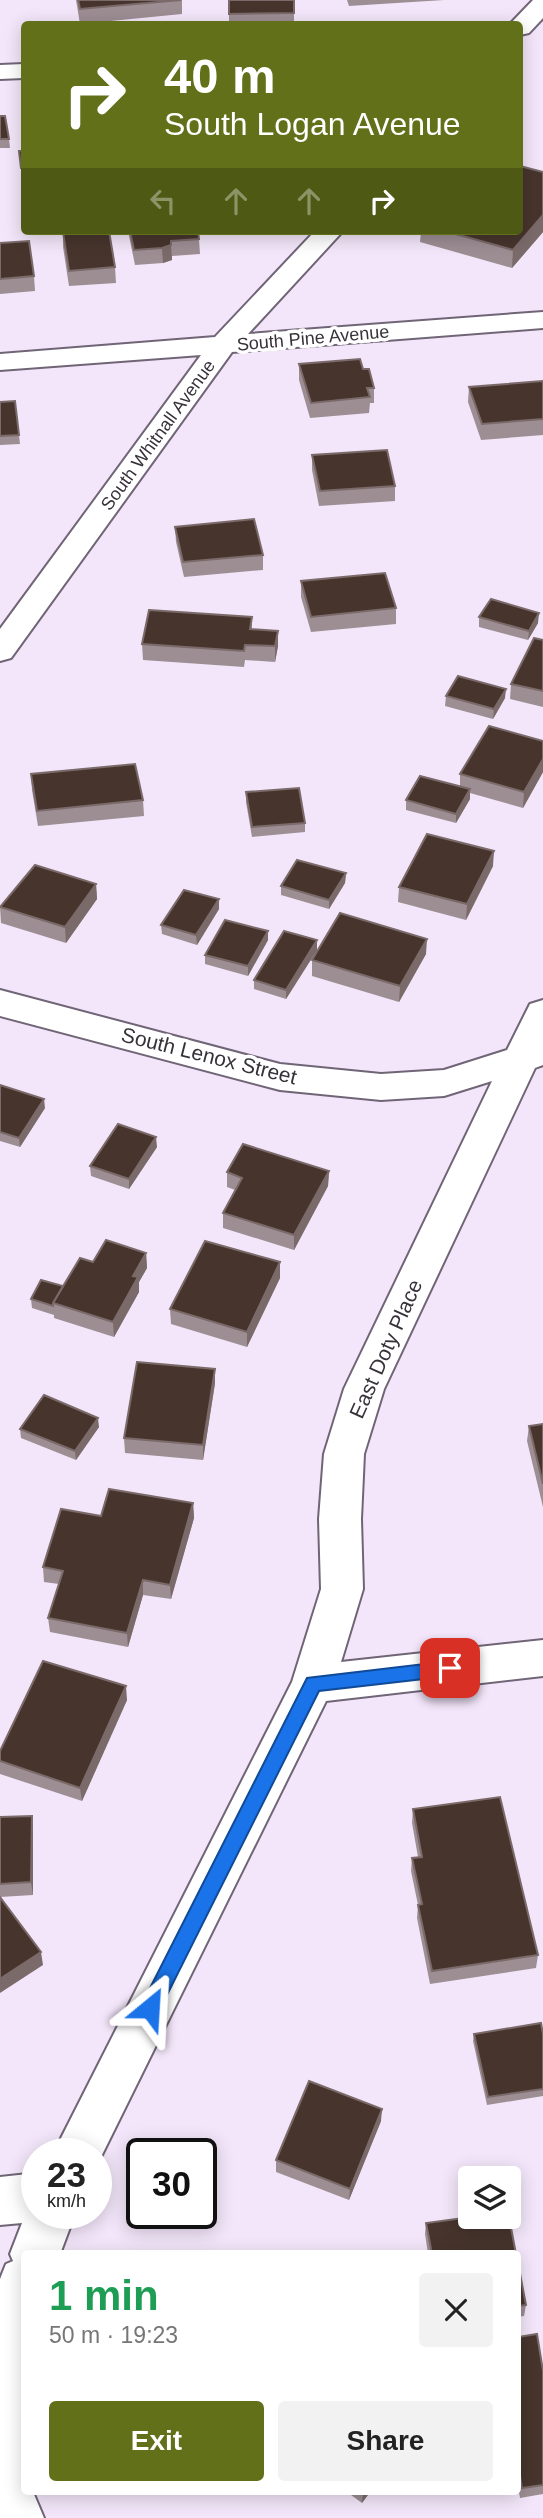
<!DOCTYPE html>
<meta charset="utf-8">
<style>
body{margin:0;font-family:Helvetica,sans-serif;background:#f2f2f2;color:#222;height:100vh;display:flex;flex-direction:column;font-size:26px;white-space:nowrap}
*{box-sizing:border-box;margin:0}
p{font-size:23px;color:#767676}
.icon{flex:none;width:38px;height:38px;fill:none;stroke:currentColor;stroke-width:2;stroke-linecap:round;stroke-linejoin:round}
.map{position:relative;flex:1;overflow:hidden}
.side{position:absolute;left:21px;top:2250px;width:500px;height:245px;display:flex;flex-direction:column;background:#fff;border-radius:7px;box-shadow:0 4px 18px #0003}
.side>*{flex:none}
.hud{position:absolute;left:21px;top:21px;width:502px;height:214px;border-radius:7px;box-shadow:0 4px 18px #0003;background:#62701a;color:#fff;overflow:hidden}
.tools{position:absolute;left:458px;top:2166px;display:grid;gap:14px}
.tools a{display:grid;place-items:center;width:63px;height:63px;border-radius:7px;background:#fff;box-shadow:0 4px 18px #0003;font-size:35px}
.speed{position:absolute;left:21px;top:2138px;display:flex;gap:14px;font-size:35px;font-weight:700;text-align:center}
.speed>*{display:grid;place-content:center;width:91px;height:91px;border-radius:50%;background:#fff;box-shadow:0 4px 18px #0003;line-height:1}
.speed small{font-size:18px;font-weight:400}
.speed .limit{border:4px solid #111;border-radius:10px;background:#fff;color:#111}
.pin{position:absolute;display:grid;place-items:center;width:60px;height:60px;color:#fff;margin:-30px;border-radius:14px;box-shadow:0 4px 10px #0006}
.me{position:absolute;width:77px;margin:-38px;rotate:27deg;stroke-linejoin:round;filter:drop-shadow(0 0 5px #0008)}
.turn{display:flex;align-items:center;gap:24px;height:147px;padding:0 28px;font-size:32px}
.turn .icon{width:91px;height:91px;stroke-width:2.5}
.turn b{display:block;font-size:49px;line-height:60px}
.lanes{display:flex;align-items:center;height:66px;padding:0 28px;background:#0003;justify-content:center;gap:35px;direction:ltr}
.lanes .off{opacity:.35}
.round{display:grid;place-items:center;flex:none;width:74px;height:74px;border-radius:7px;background:#f2f2f2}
.headline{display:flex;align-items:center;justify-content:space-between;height:119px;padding:0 28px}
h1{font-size:42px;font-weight:700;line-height:52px;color:#1e9e55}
.button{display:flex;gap:14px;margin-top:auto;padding:14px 28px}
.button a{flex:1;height:80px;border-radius:7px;background:#62701a;color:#fff;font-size:28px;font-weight:700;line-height:80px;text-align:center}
.button a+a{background:#f2f2f2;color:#222}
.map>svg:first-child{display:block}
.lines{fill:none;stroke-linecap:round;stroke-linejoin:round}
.minor-casing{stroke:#706576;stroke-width:4}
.minor{fill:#fff;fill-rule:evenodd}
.wall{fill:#9d8e94}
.shaded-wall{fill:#7b6a6a}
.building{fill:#47352d;stroke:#7b6a6a;stroke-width:2}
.route{fill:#1a73e8;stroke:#114b97;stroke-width:2}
.labels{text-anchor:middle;stroke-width:7;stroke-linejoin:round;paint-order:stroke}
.far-street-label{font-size:18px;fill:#37323a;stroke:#fff}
.street-label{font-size:21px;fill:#37323a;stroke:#fff}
</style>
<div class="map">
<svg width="543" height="2518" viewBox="0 0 543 2518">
<rect width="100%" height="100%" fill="#f3e6fa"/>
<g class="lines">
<defs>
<g id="minor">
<polygon points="533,0 543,0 543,18 529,33 520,35 520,24 510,24"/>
<polygon points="24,64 24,78 0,79 0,65"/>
<polygon points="315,231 343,231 248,334 543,312 543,328 232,352 11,658 0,661 0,629 201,355 0,370 0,354 215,337"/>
<polygon points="0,990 280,1064 381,1074 444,1070 507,1050 530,1004 543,1000 543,1065 535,1068 384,1389 364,1454 361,1519 363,1589 341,1662 543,1640 543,1676 326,1701 96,2167 96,2154 53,2154 292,1682 321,1589 319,1519 324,1454 344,1389 492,1081 444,1096 381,1100 280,1090 0,1016"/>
<polygon points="37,2173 37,2214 75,2214 60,2254 24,2254 24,2396 21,2405 24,2414 24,2492 33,2492 44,2518 0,2518 0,2279 6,2264 13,2261 10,2254 22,2223 0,2225 0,2177"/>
</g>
</defs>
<use href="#minor" class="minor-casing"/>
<use href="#minor" class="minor"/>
</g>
<g class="wall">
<polygon points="76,0 182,0 182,14 80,24"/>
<polygon points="229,0 294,13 294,22 229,23"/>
<polygon points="347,0 444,0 349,6"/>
<polygon points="0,116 9,139 10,148 0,148"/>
<polygon points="19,151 24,151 24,177 22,177"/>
<polygon points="543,172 543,232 512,268 420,242 421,231 520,231"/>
<polygon points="128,231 198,231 199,239 200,254 172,256 172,260 163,263 135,265"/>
<polygon points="63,232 115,267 116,283 69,286 63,247"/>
<polygon points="0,243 34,276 35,291 0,294"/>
<polygon points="299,364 363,369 374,388 374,403 370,403 369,413 310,418 299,380"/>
<polygon points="543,381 543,435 481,440 468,402 469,387"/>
<polygon points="15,401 20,444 0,445 0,402"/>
<polygon points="312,455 395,486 395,501 319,506 312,470"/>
<polygon points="175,527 263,555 263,570 184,577 176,542"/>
<polygon points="301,581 396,608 396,624 311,632 301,597"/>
<polygon points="252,617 252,629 278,646 275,662 245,660 244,667 143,660 142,644"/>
<polygon points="479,617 538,623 528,640 479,627"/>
<polygon points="543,640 543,707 510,699 511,684"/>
<polygon points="446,696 505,698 493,719 445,706"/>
<polygon points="543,741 543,772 523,808 470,793 470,799 456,823 406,810 406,800 460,786 460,774"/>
<polygon points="31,774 143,800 144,816 38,826 32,790"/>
<polygon points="246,792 305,823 305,832 252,837 246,802"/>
<polygon points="493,866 466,920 398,902 399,887"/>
<polygon points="346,873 345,883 329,909 281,895 281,886"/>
<polygon points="96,884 97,899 66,943 1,923 0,907"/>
<polygon points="219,899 219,909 197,945 162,934 161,925"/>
<polygon points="268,940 248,976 205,964 205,955"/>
<polygon points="317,940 317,950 286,999 254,989 254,980"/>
<polygon points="426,954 399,1002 312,976 312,960"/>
<polygon points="0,1085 45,1108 20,1147 0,1141"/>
<polygon points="157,1147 129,1189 91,1176 90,1166"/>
<polygon points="329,1171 328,1186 294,1250 223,1228 223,1213 235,1190 227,1187 227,1172"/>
<polygon points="146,1253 147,1268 139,1282 139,1292 114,1337 54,1318 54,1315 32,1308 31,1299 63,1286 93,1262"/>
<polygon points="280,1262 280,1278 247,1347 171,1324 170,1309"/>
<polygon points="215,1383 203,1460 125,1453 124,1438"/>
<polygon points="543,1424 543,1507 527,1441 529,1426"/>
<polygon points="99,1427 76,1460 21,1438 20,1429"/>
<polygon points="193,1503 194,1518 171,1599 143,1595 128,1647 50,1632 48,1618 59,1584 44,1582 43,1567 101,1516"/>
<polygon points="127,1700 82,1801 0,1774 0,1761"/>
<polygon points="413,1809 538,1955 536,1968 430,1984 417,1918 418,1905 411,1871 412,1858 418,1857 412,1823"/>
<polygon points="32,1816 33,1829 33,1895 0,1897 0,1817"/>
<polygon points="474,2034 543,2034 543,2096 487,2105 473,2041"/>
<polygon points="381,2121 349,2200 276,2172 276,2160"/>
<polygon points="426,2223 516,2254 428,2254 425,2234"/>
<polygon points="518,2263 526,2305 524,2316 518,2317"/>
<polygon points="518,2337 543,2371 543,2494 520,2498 518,2486"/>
<polygon points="347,2492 370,2492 362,2503"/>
</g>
<g class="shaded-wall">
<polygon points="543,215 543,232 512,268 513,250"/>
<polygon points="171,245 172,260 163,263 162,248"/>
<polygon points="539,613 538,623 528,640 529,631"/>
<polygon points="278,631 278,646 275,662 275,646"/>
<polygon points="506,689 505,698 493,719 494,709"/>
<polygon points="543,759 543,772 523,808 524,792"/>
<polygon points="470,789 470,799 456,823 456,814"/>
<polygon points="494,851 493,866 466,920 467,904"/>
<polygon points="346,873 345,883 329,909 329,900"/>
<polygon points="96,884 97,899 66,943 65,927"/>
<polygon points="219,899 219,909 197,945 196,935"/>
<polygon points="268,931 268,940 248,976 248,966"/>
<polygon points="427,939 426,954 399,1002 400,986"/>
<polygon points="317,940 317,950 286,999 286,990"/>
<polygon points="44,1099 45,1108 20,1147 19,1138"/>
<polygon points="156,1137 157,1147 129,1189 129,1179"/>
<polygon points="329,1171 328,1186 294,1250 294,1235"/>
<polygon points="146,1253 147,1268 139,1282 139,1292 114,1337 113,1322 133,1276"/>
<polygon points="280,1262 280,1278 247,1347 247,1332"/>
<polygon points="215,1369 215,1383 203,1460 203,1445"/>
<polygon points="98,1418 99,1427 76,1460 75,1451"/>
<polygon points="193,1503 194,1518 171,1599 170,1585"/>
<polygon points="143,1580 143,1595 128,1647 127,1633"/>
<polygon points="126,1686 127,1700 82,1801 80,1788"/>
<polygon points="32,1816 33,1829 33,1895 31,1882"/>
<polygon points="41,1952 43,1965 0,1993 0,1979"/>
<polygon points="382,2109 381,2121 349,2200 350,2189"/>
<polygon points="364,2492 370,2492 362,2503 363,2493"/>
</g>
<g class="building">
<polygon points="78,0 181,0 80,9"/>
<polygon points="229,0 294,0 294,13 229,14"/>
<polygon points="0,116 5,116 9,139 0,139"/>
<polygon points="19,151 24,151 24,168 21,168"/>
<polygon points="520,166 543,172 543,215 513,250 445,231 520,231"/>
<polygon points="80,231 109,231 115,267 69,271 63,232"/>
<polygon points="130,231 198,231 199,239 171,241 171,245 162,248 134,250"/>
<polygon points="29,241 34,276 0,279 0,243"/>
<polygon points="360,359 363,369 369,369 374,388 367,388 370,397 311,403 299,364"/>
<polygon points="543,381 543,419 482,424 469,387"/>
<polygon points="15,401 19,435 0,436 0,402"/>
<polygon points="387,450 395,486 320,491 312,455"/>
<polygon points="254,519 263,555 183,562 175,527"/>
<polygon points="385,573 396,608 311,617 301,581"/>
<polygon points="491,599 539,613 529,631 479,617"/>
<polygon points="149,610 252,617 250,629 278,631 275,646 245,645 244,651 142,644"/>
<polygon points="534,638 543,640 543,691 511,684"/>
<polygon points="458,676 506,689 494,709 446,696"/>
<polygon points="489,726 543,741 543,759 524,792 460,774"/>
<polygon points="135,764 143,800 37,811 31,774"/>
<polygon points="420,776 470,789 456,814 406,800"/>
<polygon points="299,788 305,823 252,827 246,792"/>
<polygon points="427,834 494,851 467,904 399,887"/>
<polygon points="297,860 346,873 329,900 281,886"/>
<polygon points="35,865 96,884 65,927 0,907"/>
<polygon points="184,890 219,899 196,935 161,925"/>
<polygon points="340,913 427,939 400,986 312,960"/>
<polygon points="225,920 268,931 248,966 205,955"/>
<polygon points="284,931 317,940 286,990 254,980"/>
<polygon points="0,1085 44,1099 19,1138 0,1132"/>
<polygon points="118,1124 156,1137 129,1179 90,1166"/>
<polygon points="243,1144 329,1171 294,1235 223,1213 242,1178 227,1172"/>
<polygon points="106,1240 146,1253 133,1276 138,1277 113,1322 53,1303 80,1258 93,1262"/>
<polygon points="205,1241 280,1262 247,1332 170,1309"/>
<polygon points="41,1280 63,1286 53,1303 53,1306 31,1299"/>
<polygon points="137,1362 215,1369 203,1445 124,1438"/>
<polygon points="44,1395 98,1418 75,1451 20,1429"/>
<polygon points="543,1424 543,1484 529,1426"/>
<polygon points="109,1489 193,1503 170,1585 143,1580 127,1633 48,1618 63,1571 43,1567 61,1509 101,1516"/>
<polygon points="43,1661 126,1686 80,1788 0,1761 0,1751"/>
<polygon points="500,1797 538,1955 432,1971 418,1905 422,1904 412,1858 422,1857 413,1809"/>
<polygon points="32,1816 31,1882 0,1884 0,1817"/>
<polygon points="0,1897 41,1952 0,1979"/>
<polygon points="541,2023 543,2034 543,2089 488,2097 474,2034"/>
<polygon points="309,2081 382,2109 350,2189 276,2160"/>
<polygon points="471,2217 509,2217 516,2254 432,2254 426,2223"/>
<polygon points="518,2263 526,2305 518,2306"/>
<polygon points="537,2334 543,2371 543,2485 522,2488 518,2464 518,2337"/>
</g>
<polygon class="route" points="450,1661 456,1663 459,1668 456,1674 450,1676 319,1691 157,2015 150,2017 143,2015 140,2008 143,2002 307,1678"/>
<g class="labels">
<g class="far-street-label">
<text transform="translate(313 338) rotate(-5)" y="6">South Pine Avenue</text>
<text transform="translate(158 435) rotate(-54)" y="6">South Whitnall Avenue</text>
</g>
<g class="street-label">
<text transform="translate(209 1056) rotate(14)" y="7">South Lenox Street</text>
<text transform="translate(386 1349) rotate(-66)" y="7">East Doty Place</text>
</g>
</g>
</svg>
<div class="tools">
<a><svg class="icon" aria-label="layers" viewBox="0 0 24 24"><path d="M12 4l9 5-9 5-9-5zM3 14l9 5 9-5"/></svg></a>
</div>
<div class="speed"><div>23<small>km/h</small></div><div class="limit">30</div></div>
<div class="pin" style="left:450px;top:1668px;background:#d93025"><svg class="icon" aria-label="arrive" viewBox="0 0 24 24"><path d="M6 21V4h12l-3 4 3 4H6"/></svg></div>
<svg class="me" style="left:150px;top:2008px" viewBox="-20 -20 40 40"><path d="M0-17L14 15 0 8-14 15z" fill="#1a73e8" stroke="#fff" stroke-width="4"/></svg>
<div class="hud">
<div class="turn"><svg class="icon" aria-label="right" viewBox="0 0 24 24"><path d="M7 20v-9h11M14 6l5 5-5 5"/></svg><div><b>40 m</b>South Logan Avenue</div></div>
<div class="lanes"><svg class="icon off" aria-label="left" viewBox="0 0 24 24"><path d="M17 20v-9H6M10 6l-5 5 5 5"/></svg><svg class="icon off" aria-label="ahead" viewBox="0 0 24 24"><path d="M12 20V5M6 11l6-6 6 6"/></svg><svg class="icon off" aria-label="ahead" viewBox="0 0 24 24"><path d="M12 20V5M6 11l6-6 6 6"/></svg><svg class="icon" aria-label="right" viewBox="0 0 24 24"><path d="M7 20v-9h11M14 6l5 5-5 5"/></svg></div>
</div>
<section class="side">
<div class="headline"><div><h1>1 min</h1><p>50 m · 19:23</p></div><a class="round"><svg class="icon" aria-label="close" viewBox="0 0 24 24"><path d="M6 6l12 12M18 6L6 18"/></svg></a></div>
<div class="button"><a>Exit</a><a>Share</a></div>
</section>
</div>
